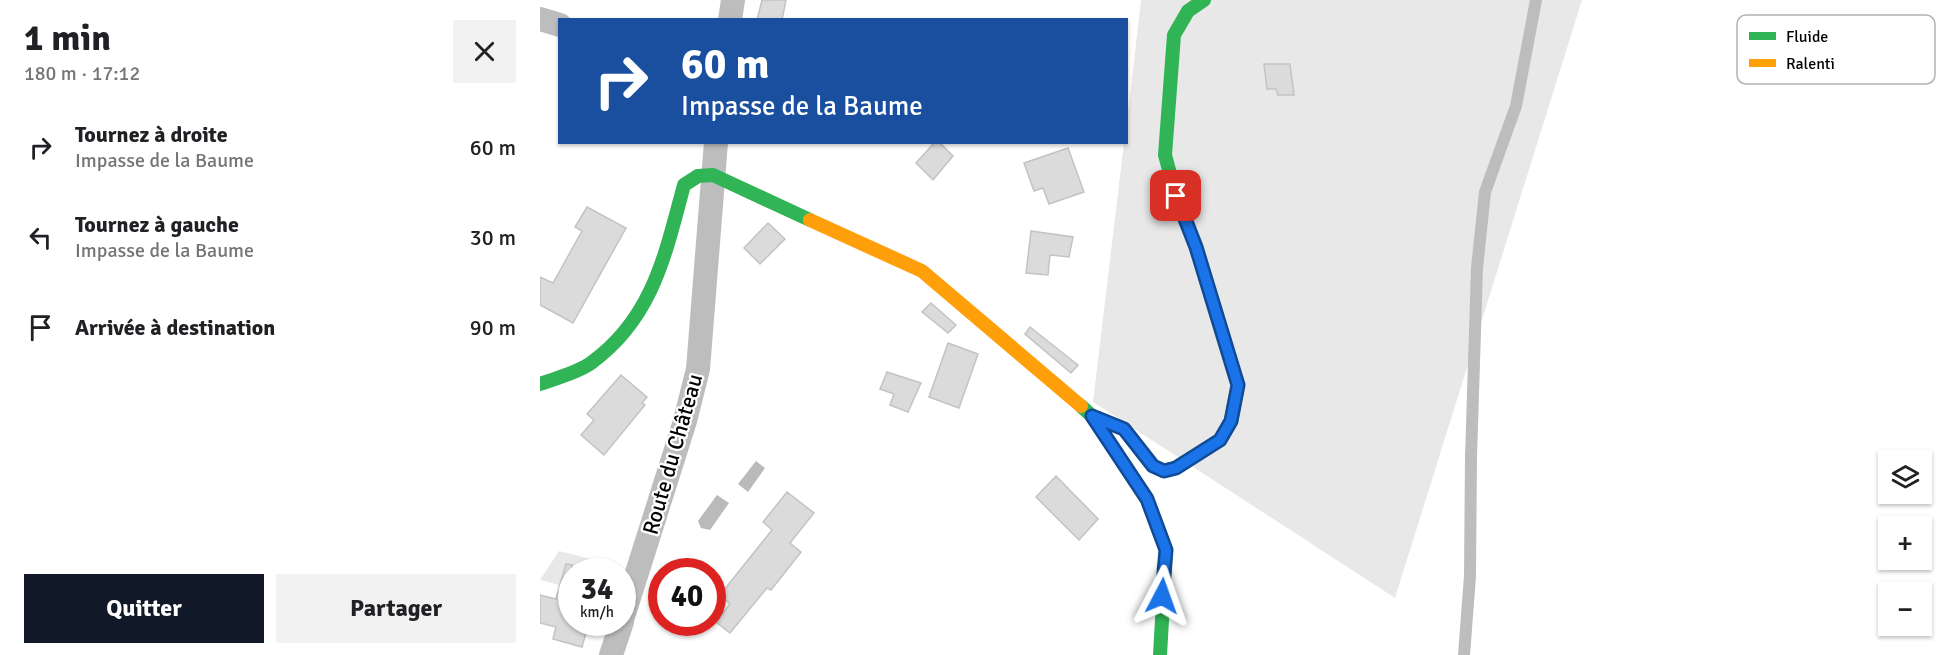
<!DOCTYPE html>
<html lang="fr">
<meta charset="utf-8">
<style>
body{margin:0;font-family:Signika,sans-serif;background:#f2f2f2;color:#202124;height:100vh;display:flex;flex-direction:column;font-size:22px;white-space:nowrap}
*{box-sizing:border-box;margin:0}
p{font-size:20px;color:#757577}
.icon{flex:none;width:33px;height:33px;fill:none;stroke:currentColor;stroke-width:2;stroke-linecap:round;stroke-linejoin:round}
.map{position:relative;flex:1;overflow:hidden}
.panel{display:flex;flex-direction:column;background:#fff;width:540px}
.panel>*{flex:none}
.banner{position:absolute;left:18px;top:18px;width:570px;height:126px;border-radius:0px;box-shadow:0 2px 4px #0004;background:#1a4fa0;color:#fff;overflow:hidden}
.buttons{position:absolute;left:1338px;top:450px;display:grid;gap:12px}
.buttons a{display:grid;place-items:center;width:54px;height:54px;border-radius:0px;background:#fff;box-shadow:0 2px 4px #0004;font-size:30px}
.speed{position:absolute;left:18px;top:558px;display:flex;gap:12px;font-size:30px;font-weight:700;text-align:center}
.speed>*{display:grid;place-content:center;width:78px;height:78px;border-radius:50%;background:#fff;box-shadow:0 2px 4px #0004;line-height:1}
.speed small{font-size:15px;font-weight:400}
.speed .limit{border:9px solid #d22;background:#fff;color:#111}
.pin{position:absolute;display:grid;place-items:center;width:51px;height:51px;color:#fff;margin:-26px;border-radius:12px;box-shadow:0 3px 9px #0006}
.me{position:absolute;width:66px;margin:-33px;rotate:4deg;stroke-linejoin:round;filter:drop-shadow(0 0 4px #0008)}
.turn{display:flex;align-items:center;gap:21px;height:126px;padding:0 24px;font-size:27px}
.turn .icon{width:78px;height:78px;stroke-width:2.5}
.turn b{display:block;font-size:42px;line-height:51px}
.round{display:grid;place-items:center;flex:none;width:63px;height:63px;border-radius:0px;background:#f2f2f2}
.summary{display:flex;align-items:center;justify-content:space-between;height:102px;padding:0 24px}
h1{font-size:36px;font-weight:700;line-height:45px}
.cta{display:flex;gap:12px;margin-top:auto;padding:12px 24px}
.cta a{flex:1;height:69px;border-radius:0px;background:#111827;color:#fff;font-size:24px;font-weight:700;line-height:69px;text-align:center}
.cta a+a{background:#f2f2f2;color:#202124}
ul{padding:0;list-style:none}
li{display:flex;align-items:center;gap:18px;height:90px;padding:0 24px}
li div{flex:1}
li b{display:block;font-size:22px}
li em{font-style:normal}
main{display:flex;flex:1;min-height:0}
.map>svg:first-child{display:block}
.green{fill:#e8e8e8}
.water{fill:#bababa}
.building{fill:#dbdbdb;stroke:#c3c3c3;stroke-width:1.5}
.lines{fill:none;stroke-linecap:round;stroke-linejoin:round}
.lane{stroke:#bdbdbd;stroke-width:12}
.street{stroke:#bdbdbd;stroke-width:24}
.fast{stroke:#30b455;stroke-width:14}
.slow{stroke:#ff9f0a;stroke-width:14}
.route-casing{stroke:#114b97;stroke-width:15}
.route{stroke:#1a73e8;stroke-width:10}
.labels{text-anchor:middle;stroke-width:4.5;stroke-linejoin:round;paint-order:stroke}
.street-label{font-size:22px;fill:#000;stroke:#fff}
.key{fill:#fff;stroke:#b2b2b2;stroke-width:1.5}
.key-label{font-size:16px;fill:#000}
</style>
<main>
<section class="panel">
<div class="summary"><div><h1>1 min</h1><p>180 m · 17:12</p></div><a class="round"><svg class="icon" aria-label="close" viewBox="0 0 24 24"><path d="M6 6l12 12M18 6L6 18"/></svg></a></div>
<ul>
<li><svg class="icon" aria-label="right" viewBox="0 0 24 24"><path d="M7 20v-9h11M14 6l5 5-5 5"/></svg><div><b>Tournez à droite</b><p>Impasse de la Baume</p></div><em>60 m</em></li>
<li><svg class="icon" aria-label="left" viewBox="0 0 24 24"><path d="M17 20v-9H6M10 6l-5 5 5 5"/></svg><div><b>Tournez à gauche</b><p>Impasse de la Baume</p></div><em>30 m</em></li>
<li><svg class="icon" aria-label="arrive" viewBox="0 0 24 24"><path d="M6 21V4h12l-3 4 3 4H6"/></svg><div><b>Arrivée à destination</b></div><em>90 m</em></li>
</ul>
<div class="cta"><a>Quitter</a><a>Partager</a></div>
</section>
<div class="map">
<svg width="1410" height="655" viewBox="0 0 1410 655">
<rect width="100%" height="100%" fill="#fff"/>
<g class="green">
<polygon points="601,0 1042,0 855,598 553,402 584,143 586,142 587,122"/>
<polygon points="19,551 74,565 72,571 32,572 31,588 0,580"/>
</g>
<g class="water">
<polygon points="216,461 225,468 208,492 198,484"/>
<polygon points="177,495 189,503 170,530 161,528 158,521"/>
</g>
<g class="building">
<polygon points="222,0 246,0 242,20 217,20"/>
<polygon points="724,64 750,64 754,95 738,95 736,89 727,89"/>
<polygon points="395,142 399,142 413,156 393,180 376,163"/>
<polygon points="528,148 544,192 509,204 503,188 494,191 484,163"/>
<polygon points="47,207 86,228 33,323 0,305 0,277 13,283 42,231 35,227"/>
<polygon points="228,223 245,239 220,264 204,248"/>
<polygon points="491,231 533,237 529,257 510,255 508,275 486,273"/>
<polygon points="391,303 416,325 408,333 382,312"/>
<polygon points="490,327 538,365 531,373 485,334"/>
<polygon points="408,343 438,354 419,408 389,397"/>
<polygon points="347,372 381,383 368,412 350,405 354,394 340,389"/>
<polygon points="81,375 107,397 102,403 105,405 64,455 41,435 54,420 47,414"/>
<polygon points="516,476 558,519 539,540 496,497"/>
<polygon points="247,492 274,513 250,543 261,552 231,590 227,588 190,633 176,622 190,604 180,595 232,530 223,522"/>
<polygon points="26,564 32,565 32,622 49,622 42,647 13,639 16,627 0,623 0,595 16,599"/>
</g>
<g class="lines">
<polyline class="lane" points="924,655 930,576 931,457 937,268 945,192 976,106 996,0"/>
<g class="street">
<polyline points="0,19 20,25"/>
<polyline points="190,20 193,0"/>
<polyline points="82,620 145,421 158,369 176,142"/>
<polyline points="71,655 82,622"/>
</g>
<g class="fast">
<path d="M0,384C16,378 37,373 51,363C113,318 125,255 144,185L158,176L173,175L270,220"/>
<polyline points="541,406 552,416 607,499 626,550 620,655"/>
<polyline points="584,429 613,466 624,471 635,468 680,440 691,421 698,385 656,247 636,196 625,155 634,35 648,11 664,0"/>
</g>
<polyline class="slow" points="270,220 382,271 541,406"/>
</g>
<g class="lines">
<defs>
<polyline id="route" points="622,596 626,550 607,499 552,416 584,429 613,466 624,471 636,468 680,440 691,421 698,385 656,247 636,196"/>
</defs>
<use href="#route" class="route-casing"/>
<use href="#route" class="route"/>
</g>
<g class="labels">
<g class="street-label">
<text transform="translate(132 454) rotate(-74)" y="8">Route du Château</text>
</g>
</g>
<rect x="1197" y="15" width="198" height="69" rx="9" class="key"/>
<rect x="1209" y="32" width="27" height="8" fill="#30b455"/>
<rect x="1209" y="59" width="27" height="8" fill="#ff9f0a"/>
<g class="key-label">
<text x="1246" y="42">Fluide</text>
<text x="1246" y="69">Ralenti</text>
</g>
</svg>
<div class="buttons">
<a><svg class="icon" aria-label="layers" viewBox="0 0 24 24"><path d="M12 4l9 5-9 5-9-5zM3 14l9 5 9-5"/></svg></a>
<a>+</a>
<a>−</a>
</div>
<div class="speed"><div>34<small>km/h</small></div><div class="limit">40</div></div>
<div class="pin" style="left:636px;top:196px;background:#d93025"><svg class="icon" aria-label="arrive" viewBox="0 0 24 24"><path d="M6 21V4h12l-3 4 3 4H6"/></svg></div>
<svg class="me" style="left:622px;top:596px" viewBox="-20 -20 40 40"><path d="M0-17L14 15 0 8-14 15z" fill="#1a73e8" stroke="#fff" stroke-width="4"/></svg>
<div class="banner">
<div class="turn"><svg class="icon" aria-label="right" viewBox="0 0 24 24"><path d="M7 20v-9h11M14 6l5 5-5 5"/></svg><div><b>60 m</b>Impasse de la Baume</div></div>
</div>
</div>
</main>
